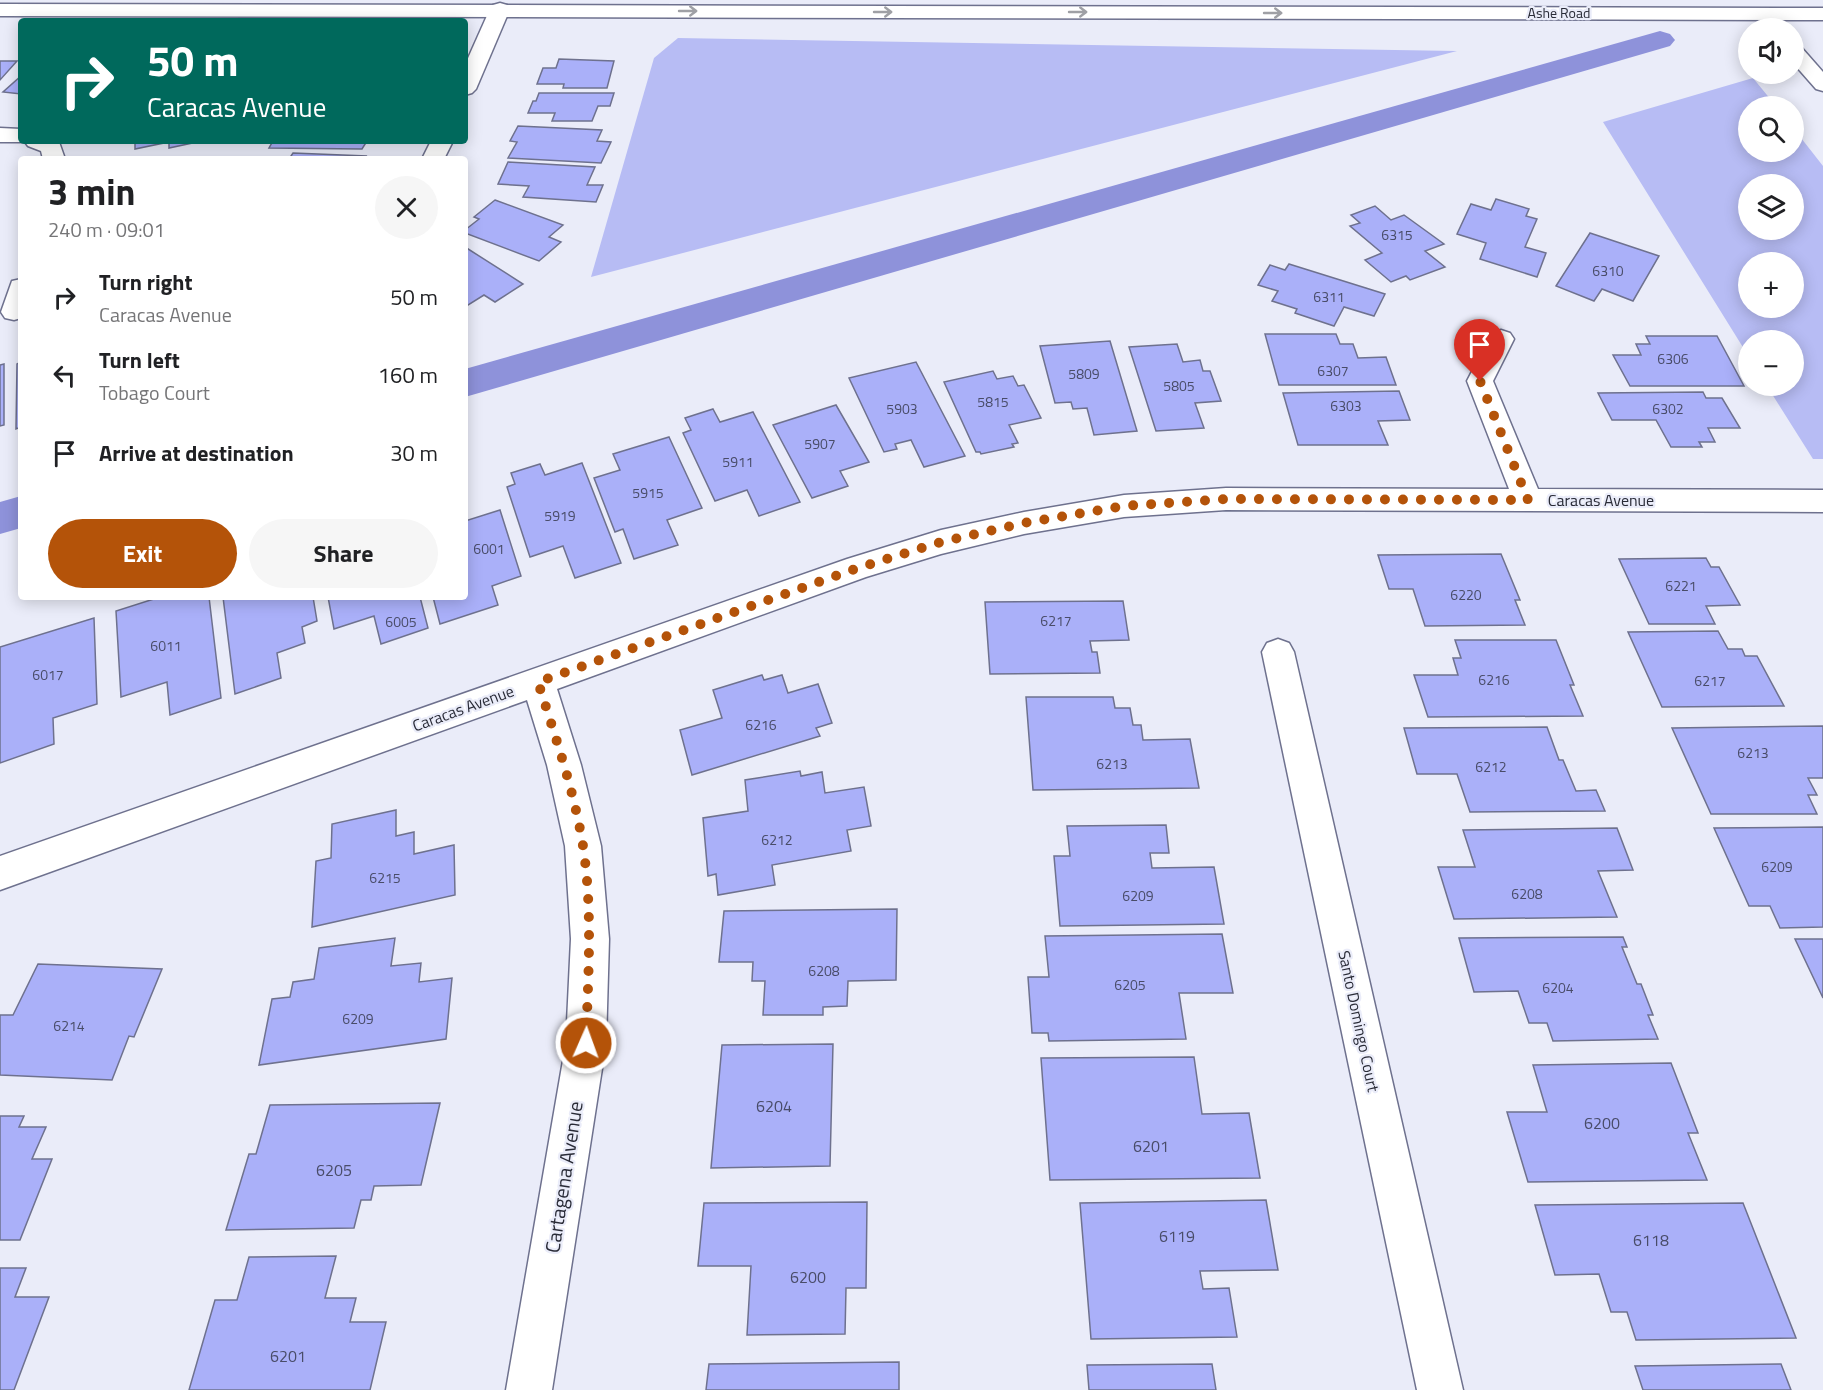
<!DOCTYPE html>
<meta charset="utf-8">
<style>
body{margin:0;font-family:"Titillium Web",sans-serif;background:#f6f6f6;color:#202124;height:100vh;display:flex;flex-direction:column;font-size:22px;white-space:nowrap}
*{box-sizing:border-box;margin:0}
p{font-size:20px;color:#757577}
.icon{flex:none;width:33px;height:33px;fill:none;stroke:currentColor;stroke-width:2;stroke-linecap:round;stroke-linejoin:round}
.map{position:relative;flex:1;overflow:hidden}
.panel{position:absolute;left:18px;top:156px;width:450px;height:444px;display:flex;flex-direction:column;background:#fff;border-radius:6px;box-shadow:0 3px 15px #0003}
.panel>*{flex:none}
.top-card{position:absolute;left:18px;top:18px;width:450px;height:126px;border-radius:6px;box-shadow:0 3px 15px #0003;background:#00695c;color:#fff;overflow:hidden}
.controls{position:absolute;left:1738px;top:18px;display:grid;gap:12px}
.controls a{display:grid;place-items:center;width:66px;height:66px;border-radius:50%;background:#fff;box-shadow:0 3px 15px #0003;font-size:30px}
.pin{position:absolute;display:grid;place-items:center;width:51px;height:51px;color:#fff;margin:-62px -26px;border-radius:50% 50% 50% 0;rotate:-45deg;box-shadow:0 0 6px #0007}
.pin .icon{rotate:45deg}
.me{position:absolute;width:66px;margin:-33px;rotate:2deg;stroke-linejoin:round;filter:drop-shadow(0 0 4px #0008)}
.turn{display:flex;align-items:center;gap:21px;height:126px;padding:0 30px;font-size:27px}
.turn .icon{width:78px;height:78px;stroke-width:2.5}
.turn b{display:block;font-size:42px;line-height:51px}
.round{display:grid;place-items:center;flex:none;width:63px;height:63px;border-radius:32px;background:#f6f6f6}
.summary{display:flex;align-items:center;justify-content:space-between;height:102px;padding:0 30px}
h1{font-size:36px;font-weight:700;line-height:45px}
.primary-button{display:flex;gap:12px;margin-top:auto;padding:12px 30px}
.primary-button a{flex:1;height:69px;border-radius:36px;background:#b45309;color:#fff;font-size:24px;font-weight:700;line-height:69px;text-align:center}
.primary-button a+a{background:#f6f6f6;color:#202124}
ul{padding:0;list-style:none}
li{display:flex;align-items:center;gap:18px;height:78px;padding:0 30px}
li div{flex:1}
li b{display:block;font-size:22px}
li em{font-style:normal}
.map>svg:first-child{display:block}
.green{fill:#b7bcf4;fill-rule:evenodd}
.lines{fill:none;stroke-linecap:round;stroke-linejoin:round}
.canal{fill:#8e92da;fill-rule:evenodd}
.building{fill:#aab0f9;stroke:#6e718e;stroke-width:1.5}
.street-casing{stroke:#6e718e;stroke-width:3}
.secondary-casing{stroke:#6e718e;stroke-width:3}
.street{fill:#fff;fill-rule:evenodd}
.secondary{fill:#fff;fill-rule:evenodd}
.oneway{stroke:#9fa0a5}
.route{stroke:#b45309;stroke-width:10;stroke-dasharray:0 18}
.labels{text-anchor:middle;stroke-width:4.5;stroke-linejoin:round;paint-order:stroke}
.far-street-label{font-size:14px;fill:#292b37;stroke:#eaecf9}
.number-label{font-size:14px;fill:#494c68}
.street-label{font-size:16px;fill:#292b37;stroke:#eaecf9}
.near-number-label{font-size:16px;fill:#494c68}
.near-street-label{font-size:20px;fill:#292b37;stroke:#eaecf9}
</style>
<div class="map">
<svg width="1823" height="1390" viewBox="0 0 1823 1390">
<rect width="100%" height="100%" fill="#eaecf9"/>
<g class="green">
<polygon points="678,38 1457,51 591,277 654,58"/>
<path d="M1753,78L1776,106H1749V152H1794V129L1823,166V459H1813L1767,386H1794V340H1749V357L1603,122ZM1749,184H1794V230H1749ZM1749,262H1794V308H1749Z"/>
</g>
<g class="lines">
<g class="canal">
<polygon points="1660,31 1670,34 1675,40 1670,46 465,397 465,369"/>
<polygon points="21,496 21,528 0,534 0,502"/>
</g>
</g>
<g class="building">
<polygon points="559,59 614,61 607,88 563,88 564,84 537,84 543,68 556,68"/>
<polygon points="0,61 17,61 0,80"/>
<polygon points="21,76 21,94 3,92"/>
<polygon points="539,93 614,93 610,106 598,106 592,121 552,121 555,113 528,113 533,101 536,101"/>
<polygon points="518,126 602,130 597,141 611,142 601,163 508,158 517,142 510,141"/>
<polygon points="135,141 202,141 169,148 169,142 135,149"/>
<polygon points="273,141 367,141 362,149 269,148"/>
<polygon points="293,153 366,156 364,159 289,159"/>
<polygon points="508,162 595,167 587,185 603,185 596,202 523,197 529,186 498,184"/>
<polygon points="1496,199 1529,209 1526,216 1537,219 1525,247 1546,253 1537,277 1480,259 1486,243 1457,234 1471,204 1491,210"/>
<polygon points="495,200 563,225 549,237 561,242 539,261 465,233 465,230 479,219 474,217"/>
<polygon points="1375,206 1391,220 1404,215 1444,244 1425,251 1445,267 1410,280 1406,276 1391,282 1365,260 1382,253 1350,226 1360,223 1351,215"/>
<polygon points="1590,233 1659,256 1633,301 1602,289 1594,301 1556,286"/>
<polygon points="465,247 523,284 495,302 484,295 465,307"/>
<polygon points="1289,264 1385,294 1374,316 1344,307 1334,326 1295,313 1297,309 1272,301 1278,291 1258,285 1270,265 1285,270"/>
<polygon points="1265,334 1336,334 1340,344 1353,344 1358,358 1386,357 1396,385 1279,385"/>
<polygon points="1646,336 1717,336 1744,386 1630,386 1613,355 1641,355 1636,344 1650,344"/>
<polygon points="1110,341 1137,431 1094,435 1087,408 1073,409 1071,402 1055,403 1040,346"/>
<polygon points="1177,344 1183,362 1200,360 1203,371 1210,371 1221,401 1195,403 1204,428 1156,431 1129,347"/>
<polygon points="21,362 21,427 16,429 17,364"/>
<polygon points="916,362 965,456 924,467 911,440 895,444 897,449 884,452 849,378"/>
<polygon points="4,364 4,425 0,426 0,365"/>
<polygon points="993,371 997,379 1013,376 1018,386 1024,385 1041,418 1009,425 1018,443 1012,444 1014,447 981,454 980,452 976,452 944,382"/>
<polygon points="1399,391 1410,420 1378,421 1388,445 1298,445 1283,393"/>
<polygon points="1703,392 1706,398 1722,398 1740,428 1708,428 1715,442 1699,442 1702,447 1671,447 1656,420 1612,420 1598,393"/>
<polygon points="836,405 869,462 840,471 848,486 812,498 773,425"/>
<polygon points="713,409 720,422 753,412 800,502 759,516 747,490 715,501 683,433 691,430 685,418"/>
<polygon points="669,437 702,508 667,520 678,545 634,559 623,529 615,532 594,478 620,470 613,454"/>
<polygon points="582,463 621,563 575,578 563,546 530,557 507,487 515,484 511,473 540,464 545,475"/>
<polygon points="500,510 521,576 492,586 498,605 440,624 433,597 465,597 465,521"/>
<polygon points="1501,554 1520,600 1515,600 1525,625 1425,626 1413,589 1389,589 1378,555"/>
<polygon points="1706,558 1711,567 1719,567 1740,605 1706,606 1715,624 1649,624 1619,559"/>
<polygon points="160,597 209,597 221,698 170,715 167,682 121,697 116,611"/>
<polygon points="223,597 313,597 317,621 302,627 305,643 277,653 281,678 235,694"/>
<polygon points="328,597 420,597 428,628 381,644 374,616 334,629"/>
<polygon points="1123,601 1129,640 1090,641 1092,652 1097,652 1100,673 990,674 985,602"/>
<polygon points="94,618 97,704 53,718 54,744 0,763 0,647"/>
<polygon points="1718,631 1728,649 1742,649 1745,656 1757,656 1784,706 1662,707 1628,632"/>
<polygon points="1455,640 1556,640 1574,685 1570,685 1583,716 1428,717 1414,675 1458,675 1453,658 1461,658"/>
<polygon points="762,675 764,680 782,675 788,693 818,684 832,723 816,728 820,736 692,775 680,730 722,718 713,690"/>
<polygon points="1026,697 1113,697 1115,708 1130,708 1133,725 1141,725 1143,740 1190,739 1199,788 1033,790"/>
<polygon points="1823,726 1823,778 1808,778 1817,795 1808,795 1817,814 1711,814 1672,728"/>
<polygon points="1547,727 1559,760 1563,760 1576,791 1596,790 1605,811 1470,812 1457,774 1417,774 1404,728"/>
<polygon points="800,771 801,776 822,772 825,793 864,787 871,826 847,830 851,851 772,865 775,885 718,895 716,874 708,876 703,818 748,811 745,780"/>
<polygon points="396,810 396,836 414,832 414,854 454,845 455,895 312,927 316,861 331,858 332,824"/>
<polygon points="1166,825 1169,853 1150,853 1152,868 1214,867 1224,924 1060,926 1054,856 1070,856 1067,826"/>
<polygon points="1823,827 1823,927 1780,928 1770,906 1749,906 1714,828"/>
<polygon points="1617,828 1633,870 1598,871 1617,917 1454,919 1438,867 1475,867 1463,830"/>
<polygon points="897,909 896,980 848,981 847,1006 823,1007 823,1015 763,1015 765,981 752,981 753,962 719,962 724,911"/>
<polygon points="1222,934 1233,993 1179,993 1186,1039 1049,1041 1048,1033 1032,1033 1028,977 1049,977 1045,936"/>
<polygon points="1623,937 1627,947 1622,947 1637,984 1641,984 1653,1015 1648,1015 1658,1039 1553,1041 1547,1023 1529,1023 1518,991 1474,992 1459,938"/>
<polygon points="395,938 391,966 421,963 419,982 452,978 446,1039 259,1065 272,999 290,997 293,982 314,979 319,948"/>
<polygon points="1795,939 1823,939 1823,998"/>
<polygon points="38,964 162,969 134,1037 129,1036 112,1080 0,1075 0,1015 13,1015"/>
<polygon points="833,1044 830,1166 711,1168 722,1045"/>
<polygon points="1194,1057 1202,1114 1249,1113 1260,1178 1050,1180 1041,1058"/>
<polygon points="1671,1063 1698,1133 1688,1133 1707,1180 1528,1182 1507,1112 1547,1112 1533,1065"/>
<polygon points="440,1103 421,1185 374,1186 371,1200 361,1200 354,1228 226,1230 249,1154 256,1154 270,1105"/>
<polygon points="0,1116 24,1116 19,1127 46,1127 32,1159 52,1159 20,1240 0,1240"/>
<polygon points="1266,1200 1278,1270 1200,1271 1203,1289 1229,1288 1237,1337 1091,1339 1080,1203"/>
<polygon points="867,1202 866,1288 846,1288 845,1334 747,1335 751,1266 698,1266 704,1203"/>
<polygon points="1743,1203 1796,1338 1636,1340 1627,1312 1611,1312 1599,1274 1555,1275 1535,1205"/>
<polygon points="336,1256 325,1298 356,1298 350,1322 386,1322 370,1390 189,1390 215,1300 237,1300 249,1257"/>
<polygon points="0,1268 26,1268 15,1297 49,1297 14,1390 0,1390"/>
<polygon points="899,1362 899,1390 706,1390 709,1364"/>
<polygon points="1212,1364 1216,1390 1089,1390 1087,1365"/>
<polygon points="1781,1364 1791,1390 1643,1390 1635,1366"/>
</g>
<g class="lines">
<defs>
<g id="street">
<polygon points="500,3 507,5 510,9 476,89 472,93 465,95 465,65 490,9 493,5"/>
<polygon points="0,128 21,129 21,141 59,142 65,159 43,159 41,151 28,146 25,142 0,142"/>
<polygon points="431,141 453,141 444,159 422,159"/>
<polygon points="21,279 21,318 14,320 5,318 1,312 12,281"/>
<polygon points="1501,330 1510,333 1514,339 1493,381 1538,489 1823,490 1823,512 1226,510 1124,517 1024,534 941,554 866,577 557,689 581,765 601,846 609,939 606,1043 552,1390 506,1390 566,1043 571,939 565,846 547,765 527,700 0,890 0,856 847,559 941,530 1024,512 1124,495 1226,488 1509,489 1467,381 1492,333"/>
<polygon points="1278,639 1289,643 1294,652 1463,1390 1417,1390 1262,652 1267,643"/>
</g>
<g id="secondary">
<polygon points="0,4 1823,8 1823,20 0,16"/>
<polygon points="1794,45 1801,47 1823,72 1823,91 1816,89 1794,64"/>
</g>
</defs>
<use href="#street" class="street-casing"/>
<use href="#secondary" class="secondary-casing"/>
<use href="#street" class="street"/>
<use href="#secondary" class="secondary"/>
</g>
<defs><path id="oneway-shaft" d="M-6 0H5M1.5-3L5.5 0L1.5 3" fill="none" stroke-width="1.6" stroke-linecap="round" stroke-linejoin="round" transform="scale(1.5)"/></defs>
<g class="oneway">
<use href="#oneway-shaft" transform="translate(688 11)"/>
<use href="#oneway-shaft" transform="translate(883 12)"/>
<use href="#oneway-shaft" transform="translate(1078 12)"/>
<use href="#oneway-shaft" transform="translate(1273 13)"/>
</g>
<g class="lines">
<path class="route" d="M586,1043C588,978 593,911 583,846C574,790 555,736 538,682L858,568L941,542L1024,523L1124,506L1226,499L1528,500L1480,381"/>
</g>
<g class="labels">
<g class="far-street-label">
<text x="1559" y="18">Ashe Road</text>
</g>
<g class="number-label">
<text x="1397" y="240">6315</text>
<text x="1608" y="276">6310</text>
<text x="1329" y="302">6311</text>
<text x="1673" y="364">6306</text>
<text x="1333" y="376">6307</text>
<text x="1084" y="379">5809</text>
<text x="1179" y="391">5805</text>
<text x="993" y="407">5815</text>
<text x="1346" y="411">6303</text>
<text x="902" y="414">5903</text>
<text x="1668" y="414">6302</text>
<text x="820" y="449">5907</text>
<text x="738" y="467">5911</text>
<text x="648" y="498">5915</text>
<text x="560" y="521">5919</text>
<text x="489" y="554">6001</text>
<text x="1681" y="591">6221</text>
<text x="1466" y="600">6220</text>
<text x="1056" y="626">6217</text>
<text x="401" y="627">6005</text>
<text x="166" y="651">6011</text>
<text x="48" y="680">6017</text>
<text x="1494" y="685">6216</text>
<text x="1710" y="686">6217</text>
<text x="761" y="730">6216</text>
<text x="1753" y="758">6213</text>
<text x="1112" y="769">6213</text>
<text x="1491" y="772">6212</text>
<text x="777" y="845">6212</text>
<text x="1777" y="872">6209</text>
<text x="385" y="883">6215</text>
<text x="1527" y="899">6208</text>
<text x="1138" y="901">6209</text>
<text x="824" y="976">6208</text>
<text x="1130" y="990">6205</text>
<text x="1558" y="993">6204</text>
<text x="358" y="1024">6209</text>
<text x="69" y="1031">6214</text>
</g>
<g class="street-label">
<text x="1601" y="506">Caracas Avenue</text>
<text transform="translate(463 708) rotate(-20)" y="6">Caracas Avenue</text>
<text transform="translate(1359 1021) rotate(78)" y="6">Santo Domingo Court</text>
</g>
<g class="near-number-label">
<text x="774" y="1112">6204</text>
<text x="1602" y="1129">6200</text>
<text x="1151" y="1152">6201</text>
<text x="334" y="1176">6205</text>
<text x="1177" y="1242">6119</text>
<text x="1651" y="1246">6118</text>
<text x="808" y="1283">6200</text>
<text x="288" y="1362">6201</text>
</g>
<g class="near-street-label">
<text transform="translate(564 1177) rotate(-81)" y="7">Cartagena Avenue</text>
</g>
</g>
</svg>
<div class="controls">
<a><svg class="icon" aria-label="sound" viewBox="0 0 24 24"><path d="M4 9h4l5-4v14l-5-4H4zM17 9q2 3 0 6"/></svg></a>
<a><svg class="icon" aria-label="search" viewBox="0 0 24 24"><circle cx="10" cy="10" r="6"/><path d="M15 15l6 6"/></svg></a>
<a><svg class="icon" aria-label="layers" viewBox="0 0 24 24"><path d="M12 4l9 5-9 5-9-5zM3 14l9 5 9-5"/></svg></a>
<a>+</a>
<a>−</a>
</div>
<div class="pin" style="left:1480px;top:381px;background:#d93025"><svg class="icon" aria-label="arrive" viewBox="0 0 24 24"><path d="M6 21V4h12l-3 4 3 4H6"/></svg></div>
<svg class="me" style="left:586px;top:1043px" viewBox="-20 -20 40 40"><circle r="17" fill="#b45309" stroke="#fff" stroke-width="3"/><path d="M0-11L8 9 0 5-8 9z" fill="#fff"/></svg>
<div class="top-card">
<div class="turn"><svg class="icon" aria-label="right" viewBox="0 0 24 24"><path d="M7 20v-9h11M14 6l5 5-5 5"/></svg><div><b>50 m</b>Caracas Avenue</div></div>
</div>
<section class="panel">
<div class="summary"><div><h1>3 min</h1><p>240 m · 09:01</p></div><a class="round"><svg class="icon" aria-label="close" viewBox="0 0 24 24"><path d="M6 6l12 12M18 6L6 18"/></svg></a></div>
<ul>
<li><svg class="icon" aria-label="right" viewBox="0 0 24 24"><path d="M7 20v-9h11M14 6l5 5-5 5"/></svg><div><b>Turn right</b><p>Caracas Avenue</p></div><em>50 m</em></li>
<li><svg class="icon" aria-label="left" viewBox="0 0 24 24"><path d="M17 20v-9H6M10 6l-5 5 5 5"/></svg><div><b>Turn left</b><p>Tobago Court</p></div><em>160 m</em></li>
<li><svg class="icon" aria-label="arrive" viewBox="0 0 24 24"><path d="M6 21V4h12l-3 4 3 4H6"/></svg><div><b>Arrive at destination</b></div><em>30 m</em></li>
</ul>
<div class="primary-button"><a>Exit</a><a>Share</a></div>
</section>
</div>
